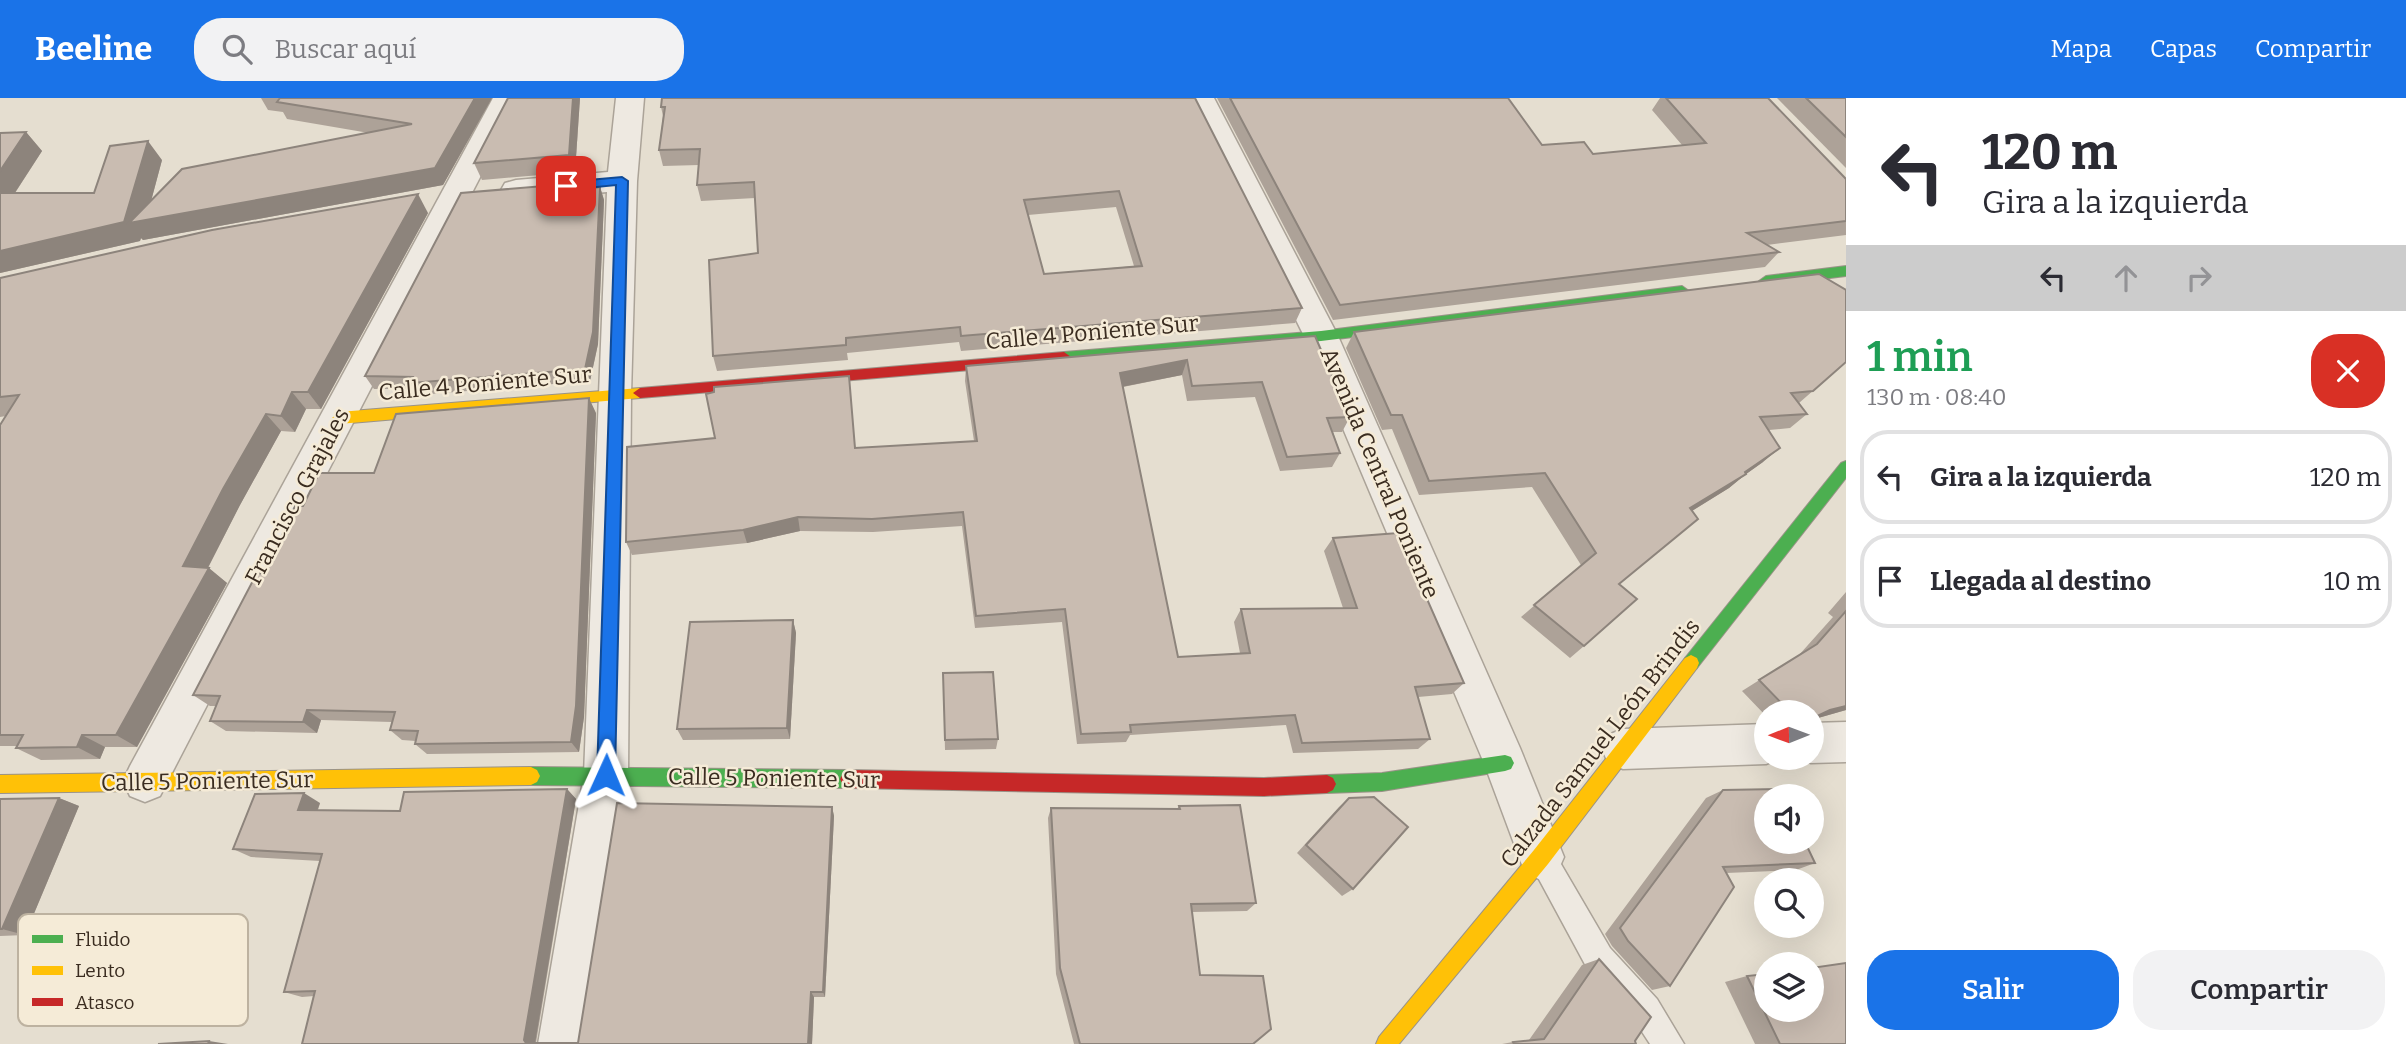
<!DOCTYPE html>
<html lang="es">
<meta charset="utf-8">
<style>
body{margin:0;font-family:Bitter,serif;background:#f2f2f3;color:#2b2b33;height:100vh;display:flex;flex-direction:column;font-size:26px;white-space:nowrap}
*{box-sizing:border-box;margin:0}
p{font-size:23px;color:#7c7c81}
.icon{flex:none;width:38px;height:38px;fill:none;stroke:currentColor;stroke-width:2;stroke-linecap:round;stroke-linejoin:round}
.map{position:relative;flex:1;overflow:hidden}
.side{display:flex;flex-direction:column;background:#fff;width:560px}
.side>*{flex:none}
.top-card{background:#fff;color:#2b2b33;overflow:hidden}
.needle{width:46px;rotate:269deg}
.controls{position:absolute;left:1754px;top:602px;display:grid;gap:14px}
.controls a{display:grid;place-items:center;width:70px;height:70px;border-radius:50%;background:#fff;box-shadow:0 7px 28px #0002;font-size:35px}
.pin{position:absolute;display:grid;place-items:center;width:60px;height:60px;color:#fff;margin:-30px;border-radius:14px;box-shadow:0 4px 10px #0006}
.me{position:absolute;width:77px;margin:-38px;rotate:1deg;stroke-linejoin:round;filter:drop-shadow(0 0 5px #0008)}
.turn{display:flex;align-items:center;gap:24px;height:147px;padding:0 21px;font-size:32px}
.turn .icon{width:91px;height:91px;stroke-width:2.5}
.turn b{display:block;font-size:49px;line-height:60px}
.lanes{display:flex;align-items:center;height:66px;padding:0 21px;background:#0003;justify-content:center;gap:35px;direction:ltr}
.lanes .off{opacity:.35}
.round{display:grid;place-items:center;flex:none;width:74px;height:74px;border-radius:28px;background:#f2f2f3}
.summary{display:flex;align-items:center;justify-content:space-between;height:119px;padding:0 21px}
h1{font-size:42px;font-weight:600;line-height:52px;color:#1e9e55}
.button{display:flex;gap:14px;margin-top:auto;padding:14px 21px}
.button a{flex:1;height:80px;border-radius:28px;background:#1a73e8;color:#fff;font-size:28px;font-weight:600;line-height:80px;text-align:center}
.button a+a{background:#f2f2f3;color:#2b2b33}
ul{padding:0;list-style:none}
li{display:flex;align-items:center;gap:21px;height:94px;margin:0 14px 10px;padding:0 7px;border:4px solid #e1e1e2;border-radius:28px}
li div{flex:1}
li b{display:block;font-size:26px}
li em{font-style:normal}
header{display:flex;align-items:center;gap:42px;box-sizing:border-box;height:98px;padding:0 35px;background:#1a73e8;color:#fff}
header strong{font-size:33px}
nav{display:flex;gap:38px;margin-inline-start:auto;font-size:24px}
.search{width:490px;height:63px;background:#f2f2f3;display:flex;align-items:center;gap:18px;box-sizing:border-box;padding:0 24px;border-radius:28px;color:#7c7c81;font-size:26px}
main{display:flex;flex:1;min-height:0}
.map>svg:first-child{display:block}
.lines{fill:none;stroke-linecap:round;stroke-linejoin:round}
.lane-casing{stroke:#aba398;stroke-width:3}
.street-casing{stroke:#aba398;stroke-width:3}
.fast-casing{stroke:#9a9388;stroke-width:2}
.slow-casing{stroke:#9a9388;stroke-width:2}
.jam-casing{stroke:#9a9388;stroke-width:2}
.lane{fill:#eee9e1;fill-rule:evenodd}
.street{fill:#eee9e1;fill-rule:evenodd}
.fast{fill:#4caf50;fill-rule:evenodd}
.slow{fill:#ffc107;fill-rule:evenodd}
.jam{fill:#c62828;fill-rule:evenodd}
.wall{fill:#ada298;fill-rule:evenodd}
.shaded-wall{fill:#8d847c}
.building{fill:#c9bcb1;stroke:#8d847c;stroke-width:2;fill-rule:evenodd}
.route{fill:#1a73e8;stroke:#114b97;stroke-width:2}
.labels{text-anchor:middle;stroke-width:5;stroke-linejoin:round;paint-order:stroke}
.street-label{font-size:23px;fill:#3a2c20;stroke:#f5ebd7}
.key{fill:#f5ebd7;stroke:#bdb2a0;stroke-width:2}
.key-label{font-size:19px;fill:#3a2c20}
</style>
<header>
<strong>Beeline</strong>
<div class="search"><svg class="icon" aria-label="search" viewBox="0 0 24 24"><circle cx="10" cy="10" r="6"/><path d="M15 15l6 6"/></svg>Buscar aquí</div>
<nav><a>Mapa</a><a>Capas</a><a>Compartir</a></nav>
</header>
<main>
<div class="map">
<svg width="1846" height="946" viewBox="0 0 1846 946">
<rect width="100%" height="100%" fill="#e5ded0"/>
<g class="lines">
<defs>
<polygon id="lane" points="1541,745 1551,749 1610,850 1657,901 1684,946 1650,946 1635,923 1588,872 1527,759 1531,749"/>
<g id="street">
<polygon points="493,0 521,0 160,698 145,704 130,698 123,683 130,668"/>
<polygon points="616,0 644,0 637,83 631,297 628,677 588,946 538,946 584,677 607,94 516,102 505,99 501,92 505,85 516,82 608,74"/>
<polygon points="1186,0 1214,0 1338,238 1520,650 1564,759 1557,775 1541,782 1525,775 1484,665 1304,238"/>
<polygon points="1846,624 1846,664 1811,665 1797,660 1811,660 1811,625"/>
<polygon points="1766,626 1766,660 1781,660 1766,666 1623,671 1608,665 1602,651 1608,637 1623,631"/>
</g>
<g id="fast">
<polygon points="1846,168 1846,178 1766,188 1759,183 1766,178"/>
<polygon points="1682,188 1689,193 1682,198 1321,243 1064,264 1057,259 1064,254 1321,233"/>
<polygon points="1846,363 1846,380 1697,570 1691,573 1685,570 1683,565 1685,560 1841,365"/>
<polygon points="1505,657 1511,659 1514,665 1511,671 1505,673 1382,693 1327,695 1321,692 1318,686 1321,680 1327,677 1382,675"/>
<polygon points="531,669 849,672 855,675 858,681 855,687 849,690 531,687 525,684 522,678 525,672"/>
</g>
<g id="slow">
<polygon points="640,290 647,295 640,300 339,326 332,320 339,314"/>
<polygon points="1691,557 1697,560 1699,565 1697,570 1548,766 1399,946 1376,946 1379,939 1534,752 1685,560"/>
<polygon points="531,669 537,672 540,678 537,684 531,687 0,695 0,677"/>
</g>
<g id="jam">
<polygon points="1064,254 1071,259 1064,264 640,300 633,295 640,290"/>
<polygon points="849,672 1264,680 1327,677 1333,680 1336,686 1333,692 1327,695 1264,698 849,690 843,687 840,681 843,675"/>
</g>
</defs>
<use href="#lane" class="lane-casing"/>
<use href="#street" class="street-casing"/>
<use href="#fast" class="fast-casing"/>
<use href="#slow" class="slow-casing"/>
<use href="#jam" class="jam-casing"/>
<use href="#lane" class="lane"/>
<use href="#street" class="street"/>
<use href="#fast" class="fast"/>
<use href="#slow" class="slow"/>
<use href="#jam" class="jam"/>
</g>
<g class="wall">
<polygon points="261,0 492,0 443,87 143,142 141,140 140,143 0,175 0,35 26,34 42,53 15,95 94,95 162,62 151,103 369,35 287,21 283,14 268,12"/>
<polygon points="580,0 575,74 482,82 474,65"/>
<path d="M1195,0L1302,210L1295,225L961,253L959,244L847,255L848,262L717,273L713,258L758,155L755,100L701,103L697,87L699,67L663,68L659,52L663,18L661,9ZM1116,109L1134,168L1044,176L1028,117Z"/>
<polygon points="1217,0 1508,0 1542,47 1593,56 1682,47 1652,12 1660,0 1768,0 1846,81 1846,137 1767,147 1779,154 1765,169 1333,222"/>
<polygon points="1777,0 1846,0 1846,70"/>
<polygon points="600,89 604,102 598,246 590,283 419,297 415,291 374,291 365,278 571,93"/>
<polygon points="428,115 321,311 306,311 295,334 281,333 240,407 208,470 227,485 137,649 105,649 100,661 41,662 16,650 17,648 0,648 0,327 6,318 0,319 0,180"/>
<polygon points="1354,234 1846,264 1799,305 1807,316 1790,330 1769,332 1763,364 1746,376 1729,390 1692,413 1619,486 1584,548 1570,560 1521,519 1581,467 1532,389 1419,397 1392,331 1382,332 1346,250"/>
<polygon points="1315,238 1350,319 1342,334 1333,334 1340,355 1332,369 1280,373 1255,299 1187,303 1182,277 1123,289 1178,559 1240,555 1234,524 1241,511 1343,510 1324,453 1333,440 1464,585 1452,596 1418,599 1430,641 1418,651 1293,655 1286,627 1130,637 1126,644 1077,646 1062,524 975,530 962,428 873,434 800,433 747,445 632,457 626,444 855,350 974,343 965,283 966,268"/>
<polygon points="596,315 584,619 579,654 427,656 415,646 416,643 402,642 390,632 392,624 321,622 317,635 226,633 210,623 216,608 210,608 193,597 265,476 303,408 374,375"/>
<polygon points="1846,494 1846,612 1811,622 1811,614 1766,614 1766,618 1742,593 1799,557 1833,519 1828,515"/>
<polygon points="793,522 796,535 790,641 683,642 677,631"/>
<polygon points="943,575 998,641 996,651 945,652"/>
<polygon points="567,691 576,701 536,945 578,945 832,709 834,718 825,899 814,899 812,946 302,946 314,898 302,899 284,894 320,763 251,759 233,751 320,705 318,712 400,713"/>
<polygon points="1723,692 1815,765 1796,772 1726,775 1670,888 1652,892 1612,848 1605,836 1706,700"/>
<polygon points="59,700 79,708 25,837 0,838 0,701"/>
<polygon points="1349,700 1353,791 1342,798 1297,755 1339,709"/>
<polygon points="1179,708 1256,805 1247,813 1192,814 1200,877 1253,946 1074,946 1056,876 1048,720 1051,710 1177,711"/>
<polygon points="1599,861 1636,946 1502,946 1513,944 1529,942 1582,867"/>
<polygon points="1747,878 1846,946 1755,946 1725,884"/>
</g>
<g class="shaded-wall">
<polygon points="475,0 492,0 443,87 143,142 141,140 140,143 0,175 0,153 124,124 148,43 162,62 146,122 435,70"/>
<polygon points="573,0 580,0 575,74 569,57"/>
<polygon points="26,34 42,53 3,113 0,110 0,73"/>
<polygon points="600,89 604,102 598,246 590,283 585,271"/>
<polygon points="418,96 428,115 321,311 308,294"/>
<polygon points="1187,262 1182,277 1116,290 1120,275"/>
<polygon points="292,294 306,311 295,334 281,318"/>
<polygon points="589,300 596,315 584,619 579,654 571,644"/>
<polygon points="266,316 281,333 240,407 201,483 183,468 223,391"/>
<polygon points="1780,350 1763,364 1742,379 1746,376 1729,390 1674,424 1690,410"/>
<polygon points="798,419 800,433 747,445 743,432"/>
<polygon points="209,470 227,485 137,649 116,637"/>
<polygon points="793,522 796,535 790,641 787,630"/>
<polygon points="1846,608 1846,612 1811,622 1811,621 1830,612"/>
<polygon points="307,612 321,622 317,635 303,624"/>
<polygon points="82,637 105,649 100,661 77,649"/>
<polygon points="567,691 576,701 535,946 526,945 524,942"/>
<polygon points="304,695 320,705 314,721 298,712"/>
<polygon points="59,700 79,708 25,837 2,831"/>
<polygon points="832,709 834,718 825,899 823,894"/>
<polygon points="811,894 814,899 812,946 808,946"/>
<polygon points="209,943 228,946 208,946"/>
</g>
<g class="building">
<polygon points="280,0 475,0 435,70 129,125 182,71 412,26 277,4"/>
<polygon points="508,0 573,0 569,57 474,65"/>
<path d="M662,0H1195L1302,210L961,238L960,229L846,240V247L713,258L709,162L758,155L754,84L697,87L700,51L659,52L665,9H661ZM1119,93L1142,168L1044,176L1024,102Z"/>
<polygon points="1230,0 1508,0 1542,47 1584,44 1593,56 1706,45 1666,0 1768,0 1846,81 1846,123 1747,135 1779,154 1340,207"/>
<polygon points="1806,0 1846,0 1846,39"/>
<polygon points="26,34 0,73 0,35"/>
<polygon points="148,43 124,124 0,153 0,95 94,95 110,48"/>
<polygon points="568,86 568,93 600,89 593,234 585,271 411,285 413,279 365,278 461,95"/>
<polygon points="418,96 308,294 292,294 281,318 266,316 223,391 183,468 209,470 116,637 82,637 77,649 16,650 23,637 0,637 0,327 19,297 0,299 0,180 212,132"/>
<polygon points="1819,176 1846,192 1846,264 1813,293 1791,295 1807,316 1760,319 1780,350 1745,374 1746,376 1690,410 1698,421 1619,486 1637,501 1584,548 1534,507 1596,455 1545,375 1429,383 1402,317 1391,317 1354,234"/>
<polygon points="1315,238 1350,319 1327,320 1340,355 1287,359 1262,284 1192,288 1187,262 1120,275 1178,559 1250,555 1241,511 1357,510 1333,440 1398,435 1464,585 1415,589 1430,641 1302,645 1295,617 1130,627 1131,634 1081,636 1065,511 976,518 963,414 872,421 798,419 743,432 626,444 627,349 715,340 706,296 714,294 714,289 849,278 855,350 977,343 966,268"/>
<polygon points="589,300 576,608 571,644 415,646 418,633 390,632 395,614 307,612 303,624 210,623 220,598 193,597 257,475 265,476 295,408 303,408 319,375 374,375 396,316"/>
<polygon points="1846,513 1846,608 1830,612 1811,621 1811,614 1790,614 1759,582 1817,546"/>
<polygon points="793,522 787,630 677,631 690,524"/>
<polygon points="993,574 998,641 945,642 943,575"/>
<polygon points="567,691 524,942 526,945 578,945 617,705 832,709 823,894 811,894 808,946 302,946 315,893 284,894 322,756 233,751 255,696 304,695 298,712 400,713 404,694"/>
<polygon points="1779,691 1782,698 1766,698 1766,744 1805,744 1815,765 1723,769 1734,789 1670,888 1628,843 1620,830 1723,692"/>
<polygon points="1374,699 1408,729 1353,791 1306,747 1349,700"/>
<polygon points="59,700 2,831 0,831 0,701"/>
<polygon points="1240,707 1256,805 1191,806 1200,877 1263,878 1271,931 1253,946 1080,946 1060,870 1051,710 1180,711 1179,708"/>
<polygon points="1599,861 1651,919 1635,943 1636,946 1514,946 1513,944 1544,941"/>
<polygon points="1846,865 1846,946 1780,946 1747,878 1766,876 1766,912 1811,912 1811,870"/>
<polygon points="209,943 208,946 158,946"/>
</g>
<polygon class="route" points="622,79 628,83 615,677 613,684 606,686 600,684 597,677 616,87 566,92 560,88 566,84"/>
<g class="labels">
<g class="street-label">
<text transform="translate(1092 234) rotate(-5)" y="8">Calle 4 Poniente Sur</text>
<text transform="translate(485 285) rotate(-5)" y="8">Calle 4 Poniente Sur</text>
<text transform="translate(1380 375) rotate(67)" y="8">Avenida Central Poniente</text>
<text transform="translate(297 398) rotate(-62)" y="8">Francisco Grajales</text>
<text transform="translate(1600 645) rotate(-52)" y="8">Calzada Samuel León Brindis</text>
<text transform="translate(774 680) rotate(1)" y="8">Calle 5 Poniente Sur</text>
<text transform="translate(207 683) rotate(-1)" y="8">Calle 5 Poniente Sur</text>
</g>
</g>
<rect x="18" y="816" width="230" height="112" rx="10" class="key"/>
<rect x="32" y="837" width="31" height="8" fill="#4caf50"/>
<rect x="32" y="868" width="31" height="9" fill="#ffc107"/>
<rect x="32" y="900" width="31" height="8" fill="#c62828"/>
<g class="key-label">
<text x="75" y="848">Fluido</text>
<text x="75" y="879">Lento</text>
<text x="75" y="911">Atasco</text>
</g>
</svg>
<div class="controls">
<a><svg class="needle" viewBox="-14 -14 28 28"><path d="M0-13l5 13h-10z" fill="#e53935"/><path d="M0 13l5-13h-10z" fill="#7c7c81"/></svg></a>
<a><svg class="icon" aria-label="sound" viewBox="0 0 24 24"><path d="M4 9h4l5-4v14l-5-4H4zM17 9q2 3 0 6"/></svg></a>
<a><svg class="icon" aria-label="search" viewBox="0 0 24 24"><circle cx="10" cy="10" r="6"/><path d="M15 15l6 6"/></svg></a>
<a><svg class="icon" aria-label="layers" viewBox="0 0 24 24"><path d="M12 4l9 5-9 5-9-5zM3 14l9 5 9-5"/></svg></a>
</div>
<div class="pin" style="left:566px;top:88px;background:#d93025"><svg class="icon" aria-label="arrive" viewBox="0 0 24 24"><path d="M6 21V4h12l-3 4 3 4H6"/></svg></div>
<svg class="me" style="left:606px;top:677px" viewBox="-20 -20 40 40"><path d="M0-17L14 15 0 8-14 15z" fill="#1a73e8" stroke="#fff" stroke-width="4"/></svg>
</div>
<section class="side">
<div class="top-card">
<div class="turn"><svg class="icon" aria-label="left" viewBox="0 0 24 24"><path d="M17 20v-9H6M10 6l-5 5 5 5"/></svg><div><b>120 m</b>Gira a la izquierda</div></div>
<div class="lanes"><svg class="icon" aria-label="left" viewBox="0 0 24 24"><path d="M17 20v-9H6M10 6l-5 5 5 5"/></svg><svg class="icon off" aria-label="ahead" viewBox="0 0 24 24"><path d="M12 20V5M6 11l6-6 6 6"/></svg><svg class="icon off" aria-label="right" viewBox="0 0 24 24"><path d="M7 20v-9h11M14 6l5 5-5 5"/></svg></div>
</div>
<div class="summary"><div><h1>1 min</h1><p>130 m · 08:40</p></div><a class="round" style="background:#d93025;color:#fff"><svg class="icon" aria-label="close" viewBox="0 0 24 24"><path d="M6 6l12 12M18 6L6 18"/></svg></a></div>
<ul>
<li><svg class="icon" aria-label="left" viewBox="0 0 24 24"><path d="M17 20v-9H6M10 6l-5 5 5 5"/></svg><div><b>Gira a la izquierda</b></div><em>120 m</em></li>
<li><svg class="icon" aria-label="arrive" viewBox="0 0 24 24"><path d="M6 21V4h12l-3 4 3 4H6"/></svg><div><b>Llegada al destino</b></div><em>10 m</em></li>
</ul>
<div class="button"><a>Salir</a><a>Compartir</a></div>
</section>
</main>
